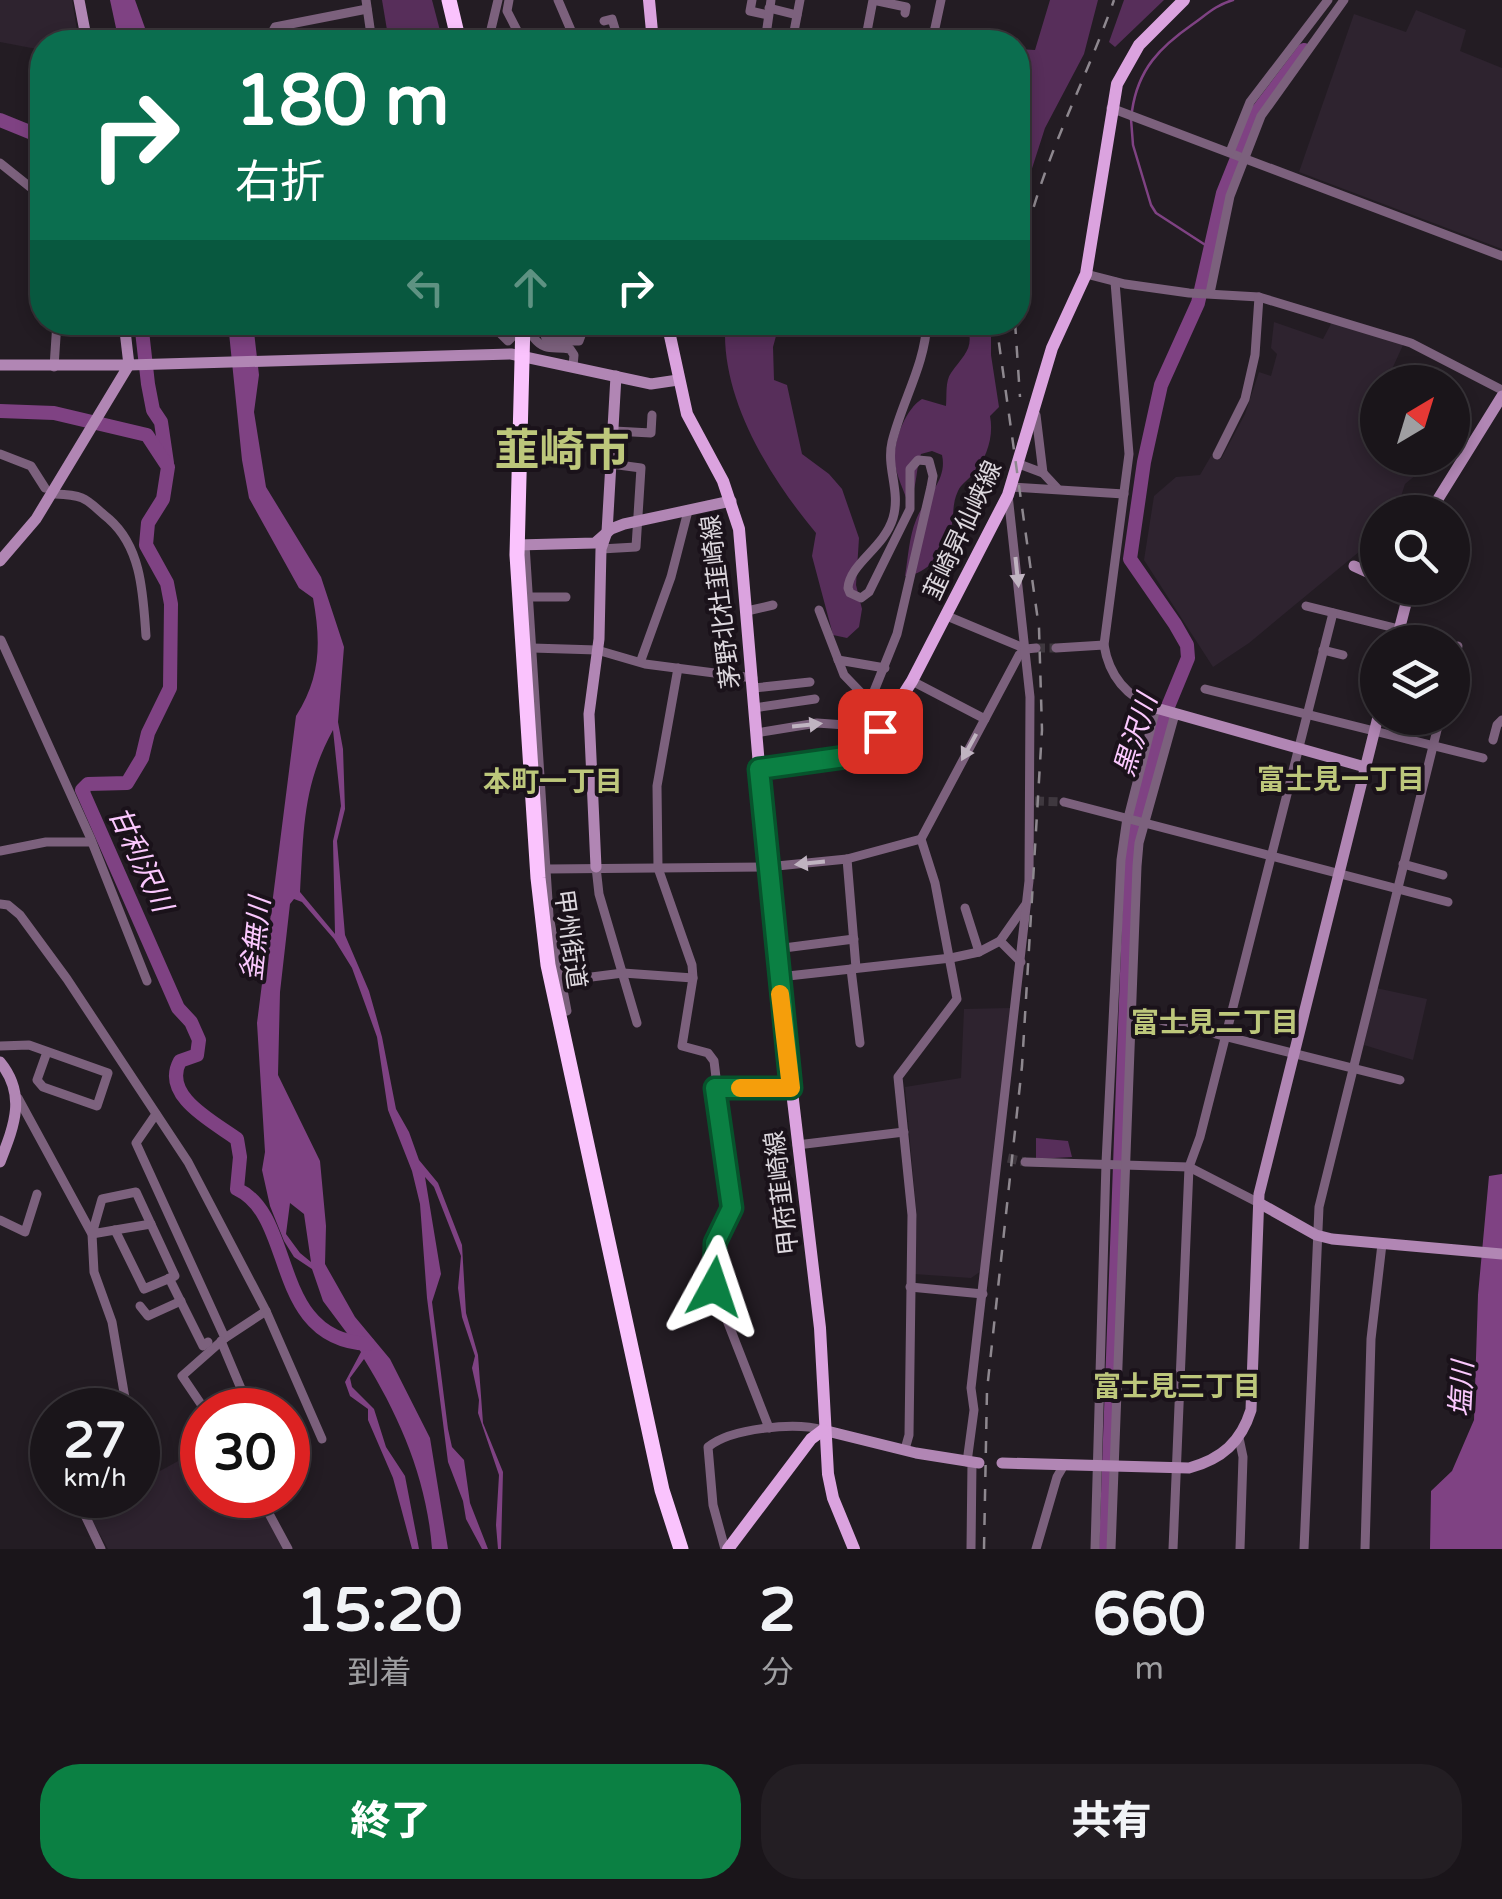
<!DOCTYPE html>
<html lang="ja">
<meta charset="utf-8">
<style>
body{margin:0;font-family:"Varela Round","Noto Sans JP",sans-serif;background:#231e23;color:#f1f3f6;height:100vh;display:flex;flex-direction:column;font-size:38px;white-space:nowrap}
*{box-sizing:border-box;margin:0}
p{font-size:32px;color:#9f9fa2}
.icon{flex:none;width:55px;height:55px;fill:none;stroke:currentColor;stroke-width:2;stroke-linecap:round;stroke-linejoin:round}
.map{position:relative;height:1549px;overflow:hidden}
.details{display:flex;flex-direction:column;background:#1a151a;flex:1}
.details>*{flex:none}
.banner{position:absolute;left:30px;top:30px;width:1000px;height:305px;border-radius:40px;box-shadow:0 5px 15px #0003,0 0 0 2px #383439;background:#0b6e4f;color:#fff;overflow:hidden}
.needle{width:65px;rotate:38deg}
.fabs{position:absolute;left:1360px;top:365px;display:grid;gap:20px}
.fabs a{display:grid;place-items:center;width:110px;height:110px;border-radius:50%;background:#1a151a;box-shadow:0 5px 15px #0003,0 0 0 2px #383439;font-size:50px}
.speed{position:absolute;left:30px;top:1388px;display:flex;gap:20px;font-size:50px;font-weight:700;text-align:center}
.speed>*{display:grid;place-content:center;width:130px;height:130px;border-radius:50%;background:#1a151a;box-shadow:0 5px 15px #0003,0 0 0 2px #383439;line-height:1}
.speed small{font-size:25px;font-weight:400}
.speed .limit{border:15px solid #d22;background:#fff;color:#111}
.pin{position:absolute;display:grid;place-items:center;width:85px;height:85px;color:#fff;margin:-42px;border-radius:20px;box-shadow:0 5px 15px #0006}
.me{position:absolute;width:110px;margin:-55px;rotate:5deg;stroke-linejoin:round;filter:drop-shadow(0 0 8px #0008)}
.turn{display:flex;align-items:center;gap:35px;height:210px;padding:0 40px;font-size:45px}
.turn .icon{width:130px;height:130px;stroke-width:2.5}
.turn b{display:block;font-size:70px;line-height:85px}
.lanes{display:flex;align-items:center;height:95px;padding:0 40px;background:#0003;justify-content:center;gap:50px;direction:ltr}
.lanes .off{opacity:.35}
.eta{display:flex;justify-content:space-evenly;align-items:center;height:170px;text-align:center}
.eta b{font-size:60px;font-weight:800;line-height:70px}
.button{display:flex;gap:20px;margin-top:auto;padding:20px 40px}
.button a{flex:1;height:115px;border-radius:40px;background:#0b8043;color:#fff;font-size:40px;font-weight:800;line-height:115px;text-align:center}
.button a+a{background:#231e23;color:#f1f3f6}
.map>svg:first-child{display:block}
.built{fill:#2e232f}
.green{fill:#572e5a}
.water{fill:#7f4283;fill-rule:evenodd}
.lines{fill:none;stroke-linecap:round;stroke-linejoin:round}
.stream{stroke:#7f4283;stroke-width:2.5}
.river{stroke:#7f4283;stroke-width:14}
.street-tunnel{stroke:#3f383f;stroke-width:9;stroke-dasharray:9 4.5;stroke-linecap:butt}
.street{stroke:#7c617d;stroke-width:9}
.secondary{stroke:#b186b4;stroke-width:11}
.primary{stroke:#dba3df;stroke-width:12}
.highway{stroke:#fac3fd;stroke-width:15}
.rail{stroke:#8e888f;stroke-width:2.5;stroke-dasharray:12 12;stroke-linecap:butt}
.oneway{fill:#c0b4c1}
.route-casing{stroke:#07532c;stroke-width:25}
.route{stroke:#0b8043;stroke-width:18}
.slow{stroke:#f59e0b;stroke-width:18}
.labels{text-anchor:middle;stroke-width:8;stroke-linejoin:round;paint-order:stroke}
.street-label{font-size:25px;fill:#ddd8de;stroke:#1a121a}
.water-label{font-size:28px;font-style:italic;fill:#fbc8fe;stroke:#1a121a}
.neighbourhood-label{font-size:28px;font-weight:bold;fill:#bdc77b;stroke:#1a121a}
.town-label{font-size:45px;font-weight:bold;fill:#bdc77b;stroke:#1a121a}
</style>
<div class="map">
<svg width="1502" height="1549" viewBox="0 0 1502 1549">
<rect width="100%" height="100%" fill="#231c23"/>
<g class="built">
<polygon points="0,0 72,0 79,42 42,42 42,50 0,42"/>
<polygon points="1416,10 1466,30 1460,51 1502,68 1502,249 1299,172 1354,14 1406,32"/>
<polygon points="1274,322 1323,339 1332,322 1404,343 1386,382 1378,382 1378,458 1427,458 1422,470 1405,484 1396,512 1378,512 1377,537 1249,643 1213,667 1144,560 1154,496 1176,477 1200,475 1211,456 1221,459 1245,414 1259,372 1271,376 1277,354 1271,348"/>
<polygon points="1376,988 1427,999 1413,1060 1364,1045"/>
<polygon points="1010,1008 984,1269 971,1278 914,1274 917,1219 905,1087 961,1078 964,1009"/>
<polygon points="202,1448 202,1495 258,1495 286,1549 108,1549 87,1511 116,1495 138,1495 138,1483"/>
</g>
<g class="green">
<polygon points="382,0 432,0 443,42 389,42"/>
<polygon points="1050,0 1098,0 1084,54 1045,128 1018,212 1018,49 1035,50"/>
<polygon points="1124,0 1164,0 1115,47 1109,42"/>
<path d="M966,323H991V355L999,407L990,416C994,436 987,458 973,474C968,480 961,484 958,491C952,503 954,516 951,529C946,552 928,574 905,576C908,558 909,537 916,520C924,498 948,481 942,455L932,451L921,454C915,472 918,487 908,503C904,491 897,477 895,464C892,444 905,409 922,399L946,406C947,396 945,381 951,373C964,354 976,348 966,323Z"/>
<path d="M743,324L752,328H769L776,336L773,347L774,380L787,385L802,454L829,474L842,489L859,538L856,585L862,609L859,627L847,638L833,635L812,556L816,533C771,479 724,404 725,332Z"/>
<polygon points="1036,1138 1068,1141 1072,1157 1036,1159"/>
</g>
<g class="water">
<polygon points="110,0 135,0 150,42 119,42"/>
<path d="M228,323H253L259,375L254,412L266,487L321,577L344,647L338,722L343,749L345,809L337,841L345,935L369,991L382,1037L396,1109L409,1132L419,1160L438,1183L462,1245L466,1313L478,1355L483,1423L503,1472L501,1549H498L496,1525L499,1475L478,1413L479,1400L472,1368L475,1356L462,1317L458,1288L461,1256L434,1187L425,1177L441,1274L432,1302L448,1429L452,1447L464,1460L470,1503L488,1549H482L466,1519L463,1501L448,1462L427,1298L420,1204L412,1171L388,1110L377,1037L352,968L334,939L302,902L294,899L290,904L280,992L278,1075L320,1161L326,1226L325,1264L355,1317L390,1359L430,1438L448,1549H432C427,1480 400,1417 364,1359L350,1378L352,1387L374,1409L386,1447L405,1476L419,1549H412L393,1478L368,1420V1409L350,1396L345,1382L361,1352L323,1301L312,1269L294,1257L284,1241L270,1206L262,1170L265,1152L257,1023L296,716C321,677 321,642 313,598L299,588L249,498L242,460ZM333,730L341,806L333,841L335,934L300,892C304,830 302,787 333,730ZM290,1203L304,1214L311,1262L300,1253L286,1234Z"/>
<polygon points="1502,1174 1502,1549 1430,1549 1431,1491 1452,1471 1474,1420 1478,1295 1489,1176"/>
</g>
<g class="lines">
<g class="stream">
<path d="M1132,111C1138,69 1160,47 1193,24C1207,14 1216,5 1233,0"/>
<polyline points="1131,119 1133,145 1151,205 1156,213 1210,248"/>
</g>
<g class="river">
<polyline points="0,120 42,137"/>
<polyline points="141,322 148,384 153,410 161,422 167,463"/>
<path d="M0,411L54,413L147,435L168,467L163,499L148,523L146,545L167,583L171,604L170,688L148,733L142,758L127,783L88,784L82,790L178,1008L191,1022L199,1040L197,1055L180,1061C161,1096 214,1122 237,1139L240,1157L237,1189C297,1217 269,1339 368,1344"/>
<polyline points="1106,1549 1132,837 1162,721 1188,658 1187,645 1175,624 1130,559 1144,462 1161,385 1198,303 1223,193 1254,116 1304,50"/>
</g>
<g class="street-tunnel">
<polyline points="1036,648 1056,648"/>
<polyline points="1035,801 1064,802"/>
<polyline points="1008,1158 1025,1162"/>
</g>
<g class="street">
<polyline points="366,0 372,42"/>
<polyline points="509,0 507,11 523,42"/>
<polyline points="558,0 576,42"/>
<polyline points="752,0 750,11 768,15"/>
<polyline points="769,8 797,15"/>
<polyline points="604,21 612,19 619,42"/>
<polyline points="267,42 275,27 367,9"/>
<polyline points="488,42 498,0"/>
<polyline points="765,42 771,0"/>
<polyline points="792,42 800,0"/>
<polyline points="865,42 873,0 906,7 905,13"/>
<polyline points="932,42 941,0"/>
<polyline points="1111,108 1502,256"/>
<polyline points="1230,152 1250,102 1328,0"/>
<polyline points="0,163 30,187 42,190"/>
<polyline points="1086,274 1125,284 1189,293 1259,297 1411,343 1502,390"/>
<path d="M1115,282L1129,454L1104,645C1109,676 1127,697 1156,708L1128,818"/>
<polyline points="1210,293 1230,196 1261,116 1344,0"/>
<polyline points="489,322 508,341 517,332"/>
<path d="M536,322L534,338C545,352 554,346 570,349L574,355L573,366"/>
<polyline points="543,330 547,341 579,341 586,322"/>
<polyline points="54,367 57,322"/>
<polyline points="1036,415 1043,473"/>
<polyline points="614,431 651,433 652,415"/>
<polyline points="0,454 31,466 45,488"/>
<polyline points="1217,455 1245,399 1255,355 1259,297"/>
<polyline points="1019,464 1043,473 1057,488"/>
<polyline points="1011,487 1124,494"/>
<path d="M55,494C88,495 86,500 109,519C142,548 143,595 146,636"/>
<polyline points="525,545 549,916 567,1011"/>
<polyline points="601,549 636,547 641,468 611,464"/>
<polyline points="528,597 566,597"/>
<polyline points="1306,606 1399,629"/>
<polyline points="819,610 844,675 870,702"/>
<polyline points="747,611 773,605"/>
<polyline points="947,616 1026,649 1036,648"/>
<polyline points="1,640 90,837 147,981"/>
<polyline points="532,648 597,650 645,664 753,678"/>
<polyline points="1056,648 1104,645"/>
<polyline points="1323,650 1343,655"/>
<polyline points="641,660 671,577 688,511"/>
<polyline points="838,660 885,668"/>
<polyline points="678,668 657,786 658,868 692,965 693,978 682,1046 708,1053 714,1061 732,1208 715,1243 714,1287 769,1428"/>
<polyline points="1452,669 1458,646"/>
<polyline points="912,681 985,719"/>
<polyline points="754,688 810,682"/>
<polyline points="1205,689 1483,758"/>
<polyline points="754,708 815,699"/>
<polyline points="756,733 817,723 860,726"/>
<path d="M873,739L860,726L897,634L931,487L933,476L929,461L918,460L910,469V509L869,592L861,598L850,593L848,588C850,563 884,548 893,518C901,491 886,468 892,442C902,401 925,365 927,322"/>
<polyline points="1493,740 1497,725 1502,720"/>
<polyline points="1064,802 1448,902"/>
<polyline points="0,851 46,842 89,842"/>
<polyline points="847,859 856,968"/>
<polyline points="1403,864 1443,875"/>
<polyline points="596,867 599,894 637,1023"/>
<polyline points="548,869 767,867 847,859 921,839"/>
<polyline points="0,904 8,905 20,915 67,979 188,1162 266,1311 225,1338 182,1376 205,1410"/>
<polyline points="965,908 979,952"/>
<polyline points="1000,941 1026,904"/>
<polyline points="776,949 854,939"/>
<polyline points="851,969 860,1043"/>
<polyline points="779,977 951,958 979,952 1000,941 1021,962"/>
<polyline points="560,981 623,973 693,978"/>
<polyline points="1132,1013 1400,1080"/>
<polyline points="0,1046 29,1045 108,1073 97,1106 43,1087 37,1080 47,1052"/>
<polyline points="715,1088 791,1088"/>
<polyline points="18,1098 92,1234 94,1272 112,1322 127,1410"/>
<polyline points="156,1114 136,1143 225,1338"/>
<polyline points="797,1145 904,1132"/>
<polyline points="1025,1162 1189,1167 1259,1203"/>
<polygon points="136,1192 175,1276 144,1289 115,1230 92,1234 102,1199"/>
<polyline points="0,1220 25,1232 37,1194"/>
<polyline points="115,1230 151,1224"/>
<polyline points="169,1278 203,1346 208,1342"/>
<polyline points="910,1287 983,1294"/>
<polyline points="140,1306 148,1316 181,1301"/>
<polyline points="266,1311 322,1439"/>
<polyline points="221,1341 250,1410"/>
<polyline points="1239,1438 1243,1457 1240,1549"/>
<polyline points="905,1449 909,1435 912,1215 898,1077 957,999 935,883 921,839 1019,655 1026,649"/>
<polyline points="967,1462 974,1410 971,1388 1029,881 1030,697 1008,495"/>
<polyline points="259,1495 288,1549"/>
<polyline points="101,1549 83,1511 112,1495"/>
<path d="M725,1549L713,1505L708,1447C731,1428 795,1422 823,1430"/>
<polyline points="971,1549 972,1462"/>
<polyline points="1036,1549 1057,1477 1064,1465"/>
<polyline points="1095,1549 1106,1163 1121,860 1127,818"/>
<polyline points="1111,1549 1137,866 1139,843 1175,714"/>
<polyline points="1173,1549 1189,1167 1200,1137 1333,613"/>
<polyline points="1304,1549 1319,1207 1440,718"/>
<polyline points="1365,1549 1371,1339 1382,1244"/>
</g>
<g class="secondary">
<polyline points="79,0 87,42"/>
<polyline points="124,322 129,365 511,354 651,384 678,380"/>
<polyline points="0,365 129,365 36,519 0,561"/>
<polyline points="1430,512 1502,396"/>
<polyline points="517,545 595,543 611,529 624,524 731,501"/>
<polyline points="1354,566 1378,577"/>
<polyline points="1396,642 1410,588"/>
<polyline points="1156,708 1365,767"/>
<polyline points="596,867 589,714 599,639 601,549 607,532 616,376"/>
<path d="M0,1062C27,1095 14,1126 0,1162"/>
<polyline points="1259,1203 1316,1235 1332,1239 1502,1254"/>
<polyline points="823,1430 916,1453 979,1463"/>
<path d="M1002,1463L1189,1468C1222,1459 1241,1442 1251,1410L1259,1194L1378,717"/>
</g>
<g class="primary">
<polyline points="649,0 653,42"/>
<polyline points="667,322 687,414 723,481 739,529 773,931 820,1328 828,1474 833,1498 854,1549"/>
<polyline points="759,769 823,762 845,757 862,748 880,731 912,681 1008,495 1052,348 1086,274 1117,84 1139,45 1184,0"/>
<polyline points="728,1549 811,1439 823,1430"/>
</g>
<g class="highway">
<polyline points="449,0 459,42"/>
<polyline points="523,322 517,555 538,878 548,965 662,1490 681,1549"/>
</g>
<g class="rail">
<path d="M1018,277C1032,178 1081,94 1114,0"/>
<polyline points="1015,322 1020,397"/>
<polyline points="984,1549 987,1390 1022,1066 1042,730 1039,628 996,322"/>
</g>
</g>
<defs><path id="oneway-solid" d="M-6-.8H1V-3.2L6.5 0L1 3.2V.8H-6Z" transform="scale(2.5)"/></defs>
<g class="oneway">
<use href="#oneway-solid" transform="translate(1017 572) rotate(84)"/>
<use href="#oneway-solid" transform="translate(807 725) rotate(-6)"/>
<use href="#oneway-solid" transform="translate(969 747) rotate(119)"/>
<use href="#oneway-solid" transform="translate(810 863) rotate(174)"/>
</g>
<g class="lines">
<defs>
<polyline id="route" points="714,1287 715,1243 732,1208 715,1088 791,1088 759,769 845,757 880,731"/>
</defs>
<use href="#route" class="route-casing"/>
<use href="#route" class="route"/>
<polyline class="slow" points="740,1088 791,1088 780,994"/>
</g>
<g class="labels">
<g class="street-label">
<text transform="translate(962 530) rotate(-65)" y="9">韮崎昇仙峡線</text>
<text transform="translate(720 602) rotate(-97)" y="9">茅野北杜韮崎線</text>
<text transform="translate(571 939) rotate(82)" y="9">甲州街道</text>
<text transform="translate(781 1193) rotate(-97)" y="9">甲府韮崎線</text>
</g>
<g class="water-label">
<text transform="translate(1135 735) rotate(-73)" y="10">黒沢川</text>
<text transform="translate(141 859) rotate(65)" y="10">甘利沢川</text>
<text transform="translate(255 939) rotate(-84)" y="10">釜無川</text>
<text transform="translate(1461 1389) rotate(-87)" y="10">塩川</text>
</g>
<g class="neighbourhood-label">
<text x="1341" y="789">富士見一丁目</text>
<text x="553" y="791">本町一丁目</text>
<text x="1215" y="1032">富士見二丁目</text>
<text x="1177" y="1396">富士見三丁目</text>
</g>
<g class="town-label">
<text x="562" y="466">韮崎市</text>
</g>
</g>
</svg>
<div class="fabs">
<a><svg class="needle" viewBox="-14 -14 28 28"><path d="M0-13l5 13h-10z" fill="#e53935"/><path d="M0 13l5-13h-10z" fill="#9f9fa2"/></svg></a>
<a><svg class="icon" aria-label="search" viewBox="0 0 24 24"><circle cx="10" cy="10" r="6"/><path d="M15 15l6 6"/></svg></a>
<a><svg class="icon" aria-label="layers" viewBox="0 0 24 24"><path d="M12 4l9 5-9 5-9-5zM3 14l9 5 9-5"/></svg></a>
</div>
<div class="speed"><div>27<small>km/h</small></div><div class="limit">30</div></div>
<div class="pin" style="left:880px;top:731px;background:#d93025"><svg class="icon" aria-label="arrive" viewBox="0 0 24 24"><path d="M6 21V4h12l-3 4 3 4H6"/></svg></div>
<svg class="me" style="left:714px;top:1287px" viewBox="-20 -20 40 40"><path d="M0-17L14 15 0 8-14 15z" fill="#0b8043" stroke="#fff" stroke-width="4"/></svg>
<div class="banner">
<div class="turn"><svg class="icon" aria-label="right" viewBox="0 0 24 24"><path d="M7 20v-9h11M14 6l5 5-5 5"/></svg><div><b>180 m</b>右折</div></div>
<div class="lanes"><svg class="icon off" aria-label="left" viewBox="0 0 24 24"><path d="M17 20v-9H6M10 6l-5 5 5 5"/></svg><svg class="icon off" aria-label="ahead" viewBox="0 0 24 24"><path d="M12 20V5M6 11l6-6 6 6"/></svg><svg class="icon" aria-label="right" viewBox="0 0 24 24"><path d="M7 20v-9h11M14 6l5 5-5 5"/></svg></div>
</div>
</div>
<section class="details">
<div class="eta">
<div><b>15:20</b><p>到着</p></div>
<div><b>2</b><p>分</p></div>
<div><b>660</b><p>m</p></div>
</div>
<div class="button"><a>終了</a><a>共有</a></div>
</section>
